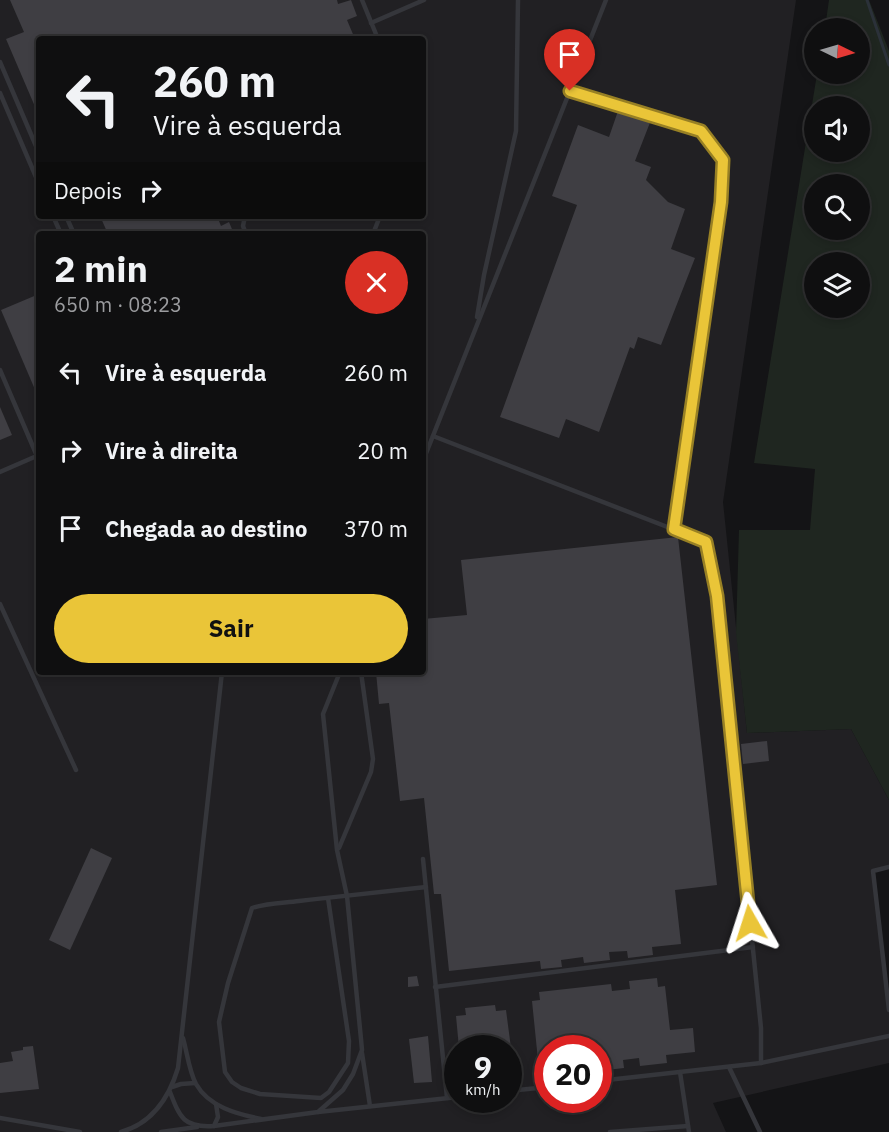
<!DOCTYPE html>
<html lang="pt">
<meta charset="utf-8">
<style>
body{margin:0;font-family:"IBM Plex Sans",sans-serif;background:#1d1d1e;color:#f1f3f6;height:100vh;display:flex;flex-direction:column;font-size:22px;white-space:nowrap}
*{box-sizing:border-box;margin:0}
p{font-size:20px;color:#9b9c9f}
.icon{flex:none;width:33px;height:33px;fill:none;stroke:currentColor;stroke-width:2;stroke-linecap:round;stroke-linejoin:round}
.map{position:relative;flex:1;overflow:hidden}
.drawer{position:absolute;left:36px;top:231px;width:390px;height:444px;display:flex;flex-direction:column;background:#0f0f10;border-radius:6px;box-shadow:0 3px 9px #0003,0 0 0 2px #2f2f30}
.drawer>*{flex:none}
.top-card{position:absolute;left:36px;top:36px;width:390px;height:183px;border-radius:6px;box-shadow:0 3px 9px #0003,0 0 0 2px #2f2f30;background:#0f0f10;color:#f1f3f6;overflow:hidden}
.needle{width:39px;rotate:95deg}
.fabs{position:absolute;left:804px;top:18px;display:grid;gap:12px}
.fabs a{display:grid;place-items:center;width:66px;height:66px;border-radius:50%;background:#0f0f10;box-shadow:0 3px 9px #0003,0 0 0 2px #2f2f30;font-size:30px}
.speed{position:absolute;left:444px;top:1035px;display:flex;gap:12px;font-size:30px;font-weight:700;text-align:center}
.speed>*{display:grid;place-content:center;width:78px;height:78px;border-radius:50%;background:#0f0f10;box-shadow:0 3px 9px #0003,0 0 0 2px #2f2f30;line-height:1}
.speed small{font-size:15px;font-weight:400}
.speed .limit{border:9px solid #d22;background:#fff;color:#111}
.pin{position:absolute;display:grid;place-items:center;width:51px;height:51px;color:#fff;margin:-62px -26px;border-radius:50% 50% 50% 0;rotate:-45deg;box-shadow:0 0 6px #0007}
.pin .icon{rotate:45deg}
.me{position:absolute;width:66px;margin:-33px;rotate:354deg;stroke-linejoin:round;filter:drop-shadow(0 0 4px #0008)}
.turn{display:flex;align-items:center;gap:21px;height:126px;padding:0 18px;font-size:27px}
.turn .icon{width:78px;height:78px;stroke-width:2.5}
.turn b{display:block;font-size:42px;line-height:51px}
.then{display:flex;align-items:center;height:57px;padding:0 18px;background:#0003;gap:12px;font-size:22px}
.round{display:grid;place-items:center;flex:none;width:63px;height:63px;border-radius:32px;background:#1d1d1e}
.overview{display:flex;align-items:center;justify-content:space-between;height:102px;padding:0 18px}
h1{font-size:36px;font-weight:700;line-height:45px}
.action{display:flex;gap:12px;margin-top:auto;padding:12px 18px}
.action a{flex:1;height:69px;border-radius:36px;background:#eac538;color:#111;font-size:24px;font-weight:700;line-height:69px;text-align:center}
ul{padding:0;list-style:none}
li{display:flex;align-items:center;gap:18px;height:78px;padding:0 18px}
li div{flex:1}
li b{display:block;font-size:22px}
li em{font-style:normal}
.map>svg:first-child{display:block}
.built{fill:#212023;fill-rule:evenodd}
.green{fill:#1f2620;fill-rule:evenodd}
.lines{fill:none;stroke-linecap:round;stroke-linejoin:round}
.stream{stroke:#2b3139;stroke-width:3}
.building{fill:#3f3e43}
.lane{stroke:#35363b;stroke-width:4.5}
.route-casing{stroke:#988024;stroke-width:15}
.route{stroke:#eac538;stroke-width:10}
</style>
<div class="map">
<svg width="889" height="1132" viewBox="0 0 889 1132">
<rect width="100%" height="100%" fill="#141416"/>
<path class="built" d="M0,0H796L723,502L747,733L851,729L889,800V867L874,871L889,1000V1063L713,1103L726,1132H0ZM39,39H423V216H39ZM39,234H423V672H39ZM458,1048H508V1100H458ZM548,1048H598V1100H548Z"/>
<path class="green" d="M829,0H869L889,51V800L851,729L747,733L736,633L739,530H810L815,469L754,463L817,74H860V28H825ZM814,106H860V152H814ZM814,184H860V230H814ZM814,262H860V308H814Z"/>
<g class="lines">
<polyline class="stream" points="867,0 889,65"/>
</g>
<g class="building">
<polygon points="10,0 337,0 338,4 351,0 357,16 347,20 355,39 39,39 39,116 6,39 24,32"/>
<polygon points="618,111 651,120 635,161 651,167 646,180 668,202 685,209 671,249 695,258 661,345 638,337 634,349 630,347 599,432 566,419 559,438 500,417 577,205 552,196 578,125 609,137"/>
<polygon points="100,216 217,216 221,226 229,222 234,234 108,234"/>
<polygon points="39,294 39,399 1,310"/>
<polygon points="0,407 12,435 0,440"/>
<polygon points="678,537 717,885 675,890 681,944 652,947 653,955 628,958 627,951 609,952 610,960 584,963 583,957 561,960 562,967 541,969 540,961 449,971 441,894 434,894 424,798 400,801 389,703 379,704 376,672 423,672 423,619 467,615 461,560"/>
<polygon points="767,741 769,761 743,764 741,744"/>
<polygon points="91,848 112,858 70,950 49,940"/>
<polygon points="417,976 419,986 408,987 408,977"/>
<polygon points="657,978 658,987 665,986 670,1030 693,1028 695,1052 666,1055 667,1063 640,1066 639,1058 623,1060 624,1068 598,1071 598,1048 548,1048 548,1069 539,1070 532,1001 540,1000 539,992 611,984 612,991 630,989 629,981"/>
<polygon points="495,1005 496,1011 506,1010 511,1048 459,1048 456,1016 466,1015 465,1008"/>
<polygon points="428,1036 432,1082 414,1083 409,1039"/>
<polygon points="33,1046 39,1089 0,1093 0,1063 13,1061 11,1052 23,1050 23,1047"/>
</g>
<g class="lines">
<g class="lane">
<polyline points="362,0 378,39"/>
<polyline points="371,23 424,0"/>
<polyline points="0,62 39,153"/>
<polyline points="570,91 701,131 723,160 721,202 674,529"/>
<polyline points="0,93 39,184"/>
<polyline points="53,216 61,234"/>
<polyline points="66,216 74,234"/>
<polyline points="245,216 243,226 246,234"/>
<polyline points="373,234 380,216"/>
<polyline points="477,317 484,275 516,131 518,0"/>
<polyline points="0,370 37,456"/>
<polyline points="433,436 706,542 717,596 761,1028 761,1063 598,1081"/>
<polyline points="423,461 606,0"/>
<polyline points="0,472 39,455"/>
<polyline points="0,604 76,770"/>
<polyline points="339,848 371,772 373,759 361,672"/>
<polyline points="423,859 447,1098"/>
<polyline points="889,867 873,871 889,1010"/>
<path d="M328,898L349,1041L348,1063L329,1092L321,1098L260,1094L241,1088L232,1082L225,1072L219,1022L228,983L252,908C266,903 284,903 299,901C341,896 383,892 426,887"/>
<polyline points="435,987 753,947"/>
<path d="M183,1038C187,1052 189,1071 196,1084C209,1107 237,1114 261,1119"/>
<polyline points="362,1053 370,1106"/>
<polyline points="761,1063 889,1036"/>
<polyline points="729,1067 760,1132"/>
<polyline points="680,1072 689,1132"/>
<polyline points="172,1087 181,1084 195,1083"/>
<polyline points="508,1091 548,1087"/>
<path d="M170,1092C180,1118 184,1128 214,1126L318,1112L343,1090L353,1074L362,1050L361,1039L347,896L337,850L323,714L340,672"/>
<polyline points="318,1112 458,1097"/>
<polyline points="0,1118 80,1132"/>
<polyline points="214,1126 218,1117 216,1104"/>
<path d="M121,1132C153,1123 169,1098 178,1068L222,672"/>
<polyline points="161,1132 197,1127"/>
<polyline points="610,1132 688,1126"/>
</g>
</g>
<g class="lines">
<defs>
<polyline id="route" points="570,91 701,131 723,160 721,202 674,529 706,542 717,596 750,923"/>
</defs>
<use href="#route" class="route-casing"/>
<use href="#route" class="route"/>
</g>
</svg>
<div class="fabs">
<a><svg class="needle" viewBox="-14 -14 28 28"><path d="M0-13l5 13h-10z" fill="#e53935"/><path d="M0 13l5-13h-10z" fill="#9b9c9f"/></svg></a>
<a><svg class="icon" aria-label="sound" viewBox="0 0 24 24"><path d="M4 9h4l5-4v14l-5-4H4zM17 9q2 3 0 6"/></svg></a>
<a><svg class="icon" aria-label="search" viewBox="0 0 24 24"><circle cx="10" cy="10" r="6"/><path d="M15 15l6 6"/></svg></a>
<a><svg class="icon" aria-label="layers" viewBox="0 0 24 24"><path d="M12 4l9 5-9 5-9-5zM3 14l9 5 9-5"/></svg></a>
</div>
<div class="speed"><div>9<small>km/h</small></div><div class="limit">20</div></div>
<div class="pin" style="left:570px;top:91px;background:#d93025"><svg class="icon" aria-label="arrive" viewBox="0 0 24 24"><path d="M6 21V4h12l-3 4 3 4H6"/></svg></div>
<svg class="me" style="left:750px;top:923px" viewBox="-20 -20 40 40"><path d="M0-17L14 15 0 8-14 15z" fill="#eac538" stroke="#fff" stroke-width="4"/></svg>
<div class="top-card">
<div class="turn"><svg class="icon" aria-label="left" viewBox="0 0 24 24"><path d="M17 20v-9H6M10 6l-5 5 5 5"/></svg><div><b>260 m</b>Vire à esquerda</div></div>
<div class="then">Depois<svg class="icon" aria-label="right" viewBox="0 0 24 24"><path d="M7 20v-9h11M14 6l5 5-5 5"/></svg></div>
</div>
<section class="drawer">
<div class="overview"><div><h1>2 min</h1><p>650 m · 08:23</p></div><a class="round" style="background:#d93025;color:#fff"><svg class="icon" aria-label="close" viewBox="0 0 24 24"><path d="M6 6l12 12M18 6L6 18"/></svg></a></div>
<ul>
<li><svg class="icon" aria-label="left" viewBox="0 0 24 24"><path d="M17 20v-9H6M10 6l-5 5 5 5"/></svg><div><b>Vire à esquerda</b></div><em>260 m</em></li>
<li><svg class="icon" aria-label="right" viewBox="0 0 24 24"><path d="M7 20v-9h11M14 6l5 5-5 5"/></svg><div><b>Vire à direita</b></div><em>20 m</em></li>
<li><svg class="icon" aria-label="arrive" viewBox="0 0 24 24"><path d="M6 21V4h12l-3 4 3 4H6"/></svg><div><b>Chegada ao destino</b></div><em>370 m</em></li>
</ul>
<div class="action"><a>Sair</a></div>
</section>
</div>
